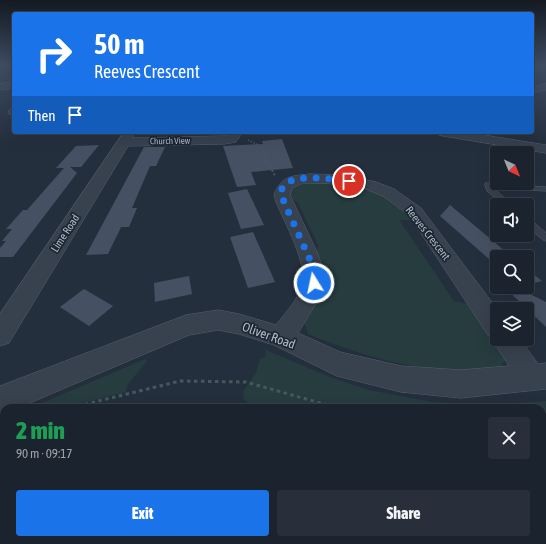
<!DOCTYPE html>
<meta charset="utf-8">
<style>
body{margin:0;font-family:"Asap Condensed",sans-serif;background:#282f3a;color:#f1f3f6;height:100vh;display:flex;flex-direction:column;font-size:15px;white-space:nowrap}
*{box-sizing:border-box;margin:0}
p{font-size:13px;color:#a0a4aa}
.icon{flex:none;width:22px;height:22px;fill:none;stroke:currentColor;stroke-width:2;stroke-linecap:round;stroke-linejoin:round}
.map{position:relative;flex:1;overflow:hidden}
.side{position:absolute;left:0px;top:404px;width:546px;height:140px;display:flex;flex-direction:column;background:#1b232e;border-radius:12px 12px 0 0;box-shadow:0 4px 16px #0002,0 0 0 1px #39404a}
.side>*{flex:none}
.guide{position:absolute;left:12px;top:12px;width:522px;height:122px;border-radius:4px;box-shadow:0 4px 16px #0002,0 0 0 1px #39404a;background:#1a73e8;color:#fff;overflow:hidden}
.needle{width:26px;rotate:137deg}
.controls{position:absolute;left:490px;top:146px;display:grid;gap:8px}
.controls a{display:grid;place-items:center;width:44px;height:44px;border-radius:4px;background:#1b232e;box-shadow:0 4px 16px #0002,0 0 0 1px #39404a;font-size:20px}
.pin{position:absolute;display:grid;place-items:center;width:34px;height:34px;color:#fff;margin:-17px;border:2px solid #fff;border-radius:50%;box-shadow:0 1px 4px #0007}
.me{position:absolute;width:44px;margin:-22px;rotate:350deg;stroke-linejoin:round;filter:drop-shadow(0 0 3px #0008)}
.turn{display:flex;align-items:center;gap:14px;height:84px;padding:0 16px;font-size:18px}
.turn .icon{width:52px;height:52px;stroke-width:2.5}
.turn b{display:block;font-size:28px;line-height:34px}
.then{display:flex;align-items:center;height:38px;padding:0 16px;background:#0003;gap:8px;font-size:15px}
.round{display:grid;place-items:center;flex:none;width:42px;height:42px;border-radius:4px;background:#282f3a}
.headline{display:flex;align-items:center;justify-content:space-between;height:68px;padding:0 16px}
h1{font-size:24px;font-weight:800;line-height:30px;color:#1e9e55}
.action{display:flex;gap:8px;margin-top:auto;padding:8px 16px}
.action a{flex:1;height:46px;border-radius:4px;background:#1a73e8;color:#fff;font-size:16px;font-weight:800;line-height:46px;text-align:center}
.action a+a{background:#282f3a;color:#f1f3f6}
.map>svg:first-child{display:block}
.green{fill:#263c3f}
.building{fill:#455162}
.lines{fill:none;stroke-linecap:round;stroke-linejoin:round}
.service-casing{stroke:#565f6c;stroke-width:1}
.minor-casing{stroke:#565f6c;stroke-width:1}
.path-far3{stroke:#44595c;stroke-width:1.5;stroke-dasharray:1.5 1.5;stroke-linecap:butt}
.path-far2{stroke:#44595c;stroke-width:2;stroke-dasharray:2 2;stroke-linecap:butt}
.path-far1{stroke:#44595c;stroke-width:3;stroke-dasharray:3.5 3.5;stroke-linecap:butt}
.path{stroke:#44595c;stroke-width:4;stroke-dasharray:5 5;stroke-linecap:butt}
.service{fill:#38414e;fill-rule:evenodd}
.minor{fill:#38414e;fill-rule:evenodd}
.route{stroke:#1a73e8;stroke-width:7;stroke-dasharray:0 12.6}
.labels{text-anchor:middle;stroke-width:3.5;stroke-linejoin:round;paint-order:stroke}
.far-street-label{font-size:9px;fill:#b4bcc9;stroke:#1d2633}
.street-label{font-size:11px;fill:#b4bcc9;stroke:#1d2633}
.near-street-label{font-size:13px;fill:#b4bcc9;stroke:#1d2633}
</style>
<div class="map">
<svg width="546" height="544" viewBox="0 0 546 544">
<rect width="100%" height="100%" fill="#242f3e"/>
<g class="green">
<path d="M308,180C345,184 391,183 411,220H399L454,301L474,306L503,349L505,360L501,367C487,368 473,370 458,370C406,370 356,353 308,334L304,323L318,245L298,203L290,197L288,190L291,187Z"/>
<polygon points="266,350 330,377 369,390 432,402 485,405 546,401 546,476 542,476 542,408 255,408 255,407 248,404 243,398 244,390 256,373 260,359 265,357"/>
<polygon points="145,359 147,361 128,384 126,392 62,408 30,408"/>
</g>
<g class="building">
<polygon points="282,139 293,168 251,172 256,185 237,187 223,146 263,144 262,141"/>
<polygon points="99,145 81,167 70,167 77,173 13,257 0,257 0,248 6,241 2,241 12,229 6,229 23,210 27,210 64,168 56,168 76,146"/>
<polygon points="144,147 165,147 156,166 150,166 132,208 137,208 129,227 121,227 108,254 86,255"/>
<polygon points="247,189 264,225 241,229 228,193"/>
<polygon points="450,205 511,256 512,257 497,257 497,266 440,216"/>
<polygon points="253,232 275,282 248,288 230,237"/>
<polygon points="527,269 542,281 527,285"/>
<polygon points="189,276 192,294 155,302 154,283"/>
<polygon points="504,287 520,287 518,288 546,302 546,327"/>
<polygon points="84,289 113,306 89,326 60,307"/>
</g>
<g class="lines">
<defs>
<g id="service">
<polygon points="486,183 546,187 546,191 493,188 513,205 504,205 487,191 485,185"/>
<polygon points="527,218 530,219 546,233 546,241 543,240 527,226"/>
</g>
<g id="minor">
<polygon points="14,82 14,88 0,90 0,84"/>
<polygon points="546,84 546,90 532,93 532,87"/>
<polygon points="14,108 14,115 9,114 8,112 10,109"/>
<polygon points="124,132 136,132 132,138 224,136 228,136 228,132 240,132 240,136 236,142 224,144 128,146 9,343 0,346 0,314"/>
<polygon points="437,132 465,132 546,145 546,153 443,136 439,135"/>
<path d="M310,174L342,175L376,182L394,189L421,208L497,309V339H520L538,364L546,363V389L461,398L401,392L337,376L274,345L239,334L218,330L189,335L18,408H4V414L0,416V386L186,315L218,310L239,314L276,325C285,313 298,300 302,286C309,266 284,221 276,202L274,194C282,176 291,176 310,174ZM310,183L342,184L366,189L383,196L409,215L488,335L493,337L492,339L509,366L461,370L401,366L340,352L298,333L317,302L325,282L324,273L317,252L290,195L292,188L300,184Z"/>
</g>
</defs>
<use href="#service" class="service-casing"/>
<use href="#minor" class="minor-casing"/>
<polyline class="path-far3" points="248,140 258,145 264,153"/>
<polyline class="path-far2" points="263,152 275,176"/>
<polyline class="path-far1" points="78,406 180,381 246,382 331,406"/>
<g class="path">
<polyline points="328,405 339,408"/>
<polyline points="69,408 82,405"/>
<polyline points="542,448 546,447"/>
</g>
<use href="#service" class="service"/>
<use href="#minor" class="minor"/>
</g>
<linearGradient id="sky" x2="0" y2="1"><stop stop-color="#141a22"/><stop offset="0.46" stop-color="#3f4d63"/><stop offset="1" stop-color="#3f4d63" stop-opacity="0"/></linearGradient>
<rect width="546" height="143" fill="url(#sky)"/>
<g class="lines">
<path class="route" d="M314,283L310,260L284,202C283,199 281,195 281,192C284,170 335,180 349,181"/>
</g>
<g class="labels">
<g class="far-street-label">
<text transform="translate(170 141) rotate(-1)" y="3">Church View</text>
</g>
<g class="street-label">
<text transform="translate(65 233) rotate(-57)" y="4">Lime Road</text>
<text transform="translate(428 233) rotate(52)" y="4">Reeves Crescent</text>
</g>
<g class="near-street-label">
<text transform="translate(269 335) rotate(20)" y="5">Oliver Road</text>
</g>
</g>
</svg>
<div class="controls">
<a><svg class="needle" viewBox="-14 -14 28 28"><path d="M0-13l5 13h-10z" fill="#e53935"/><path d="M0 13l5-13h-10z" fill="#a0a4aa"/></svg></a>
<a><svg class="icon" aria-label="sound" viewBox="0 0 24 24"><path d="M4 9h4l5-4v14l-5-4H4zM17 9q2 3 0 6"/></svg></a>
<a><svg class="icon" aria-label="search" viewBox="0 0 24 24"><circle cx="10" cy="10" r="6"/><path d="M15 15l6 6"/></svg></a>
<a><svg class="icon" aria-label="layers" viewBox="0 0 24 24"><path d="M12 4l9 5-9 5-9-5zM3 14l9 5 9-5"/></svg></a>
</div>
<div class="pin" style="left:349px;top:181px;background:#d93025"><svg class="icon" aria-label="arrive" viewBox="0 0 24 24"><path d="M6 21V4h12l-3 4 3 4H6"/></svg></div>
<svg class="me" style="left:314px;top:283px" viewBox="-20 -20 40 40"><circle r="17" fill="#1a73e8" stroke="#fff" stroke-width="3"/><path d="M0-11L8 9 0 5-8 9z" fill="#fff"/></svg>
<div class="guide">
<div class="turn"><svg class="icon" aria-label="right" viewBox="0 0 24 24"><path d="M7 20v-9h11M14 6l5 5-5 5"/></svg><div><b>50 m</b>Reeves Crescent</div></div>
<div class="then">Then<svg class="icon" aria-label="arrive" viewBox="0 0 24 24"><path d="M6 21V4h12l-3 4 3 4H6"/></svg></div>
</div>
<section class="side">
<div class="headline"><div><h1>2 min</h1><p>90 m · 09:17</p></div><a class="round"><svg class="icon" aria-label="close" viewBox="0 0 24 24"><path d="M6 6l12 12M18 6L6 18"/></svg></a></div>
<div class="action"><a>Exit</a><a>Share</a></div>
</section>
</div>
